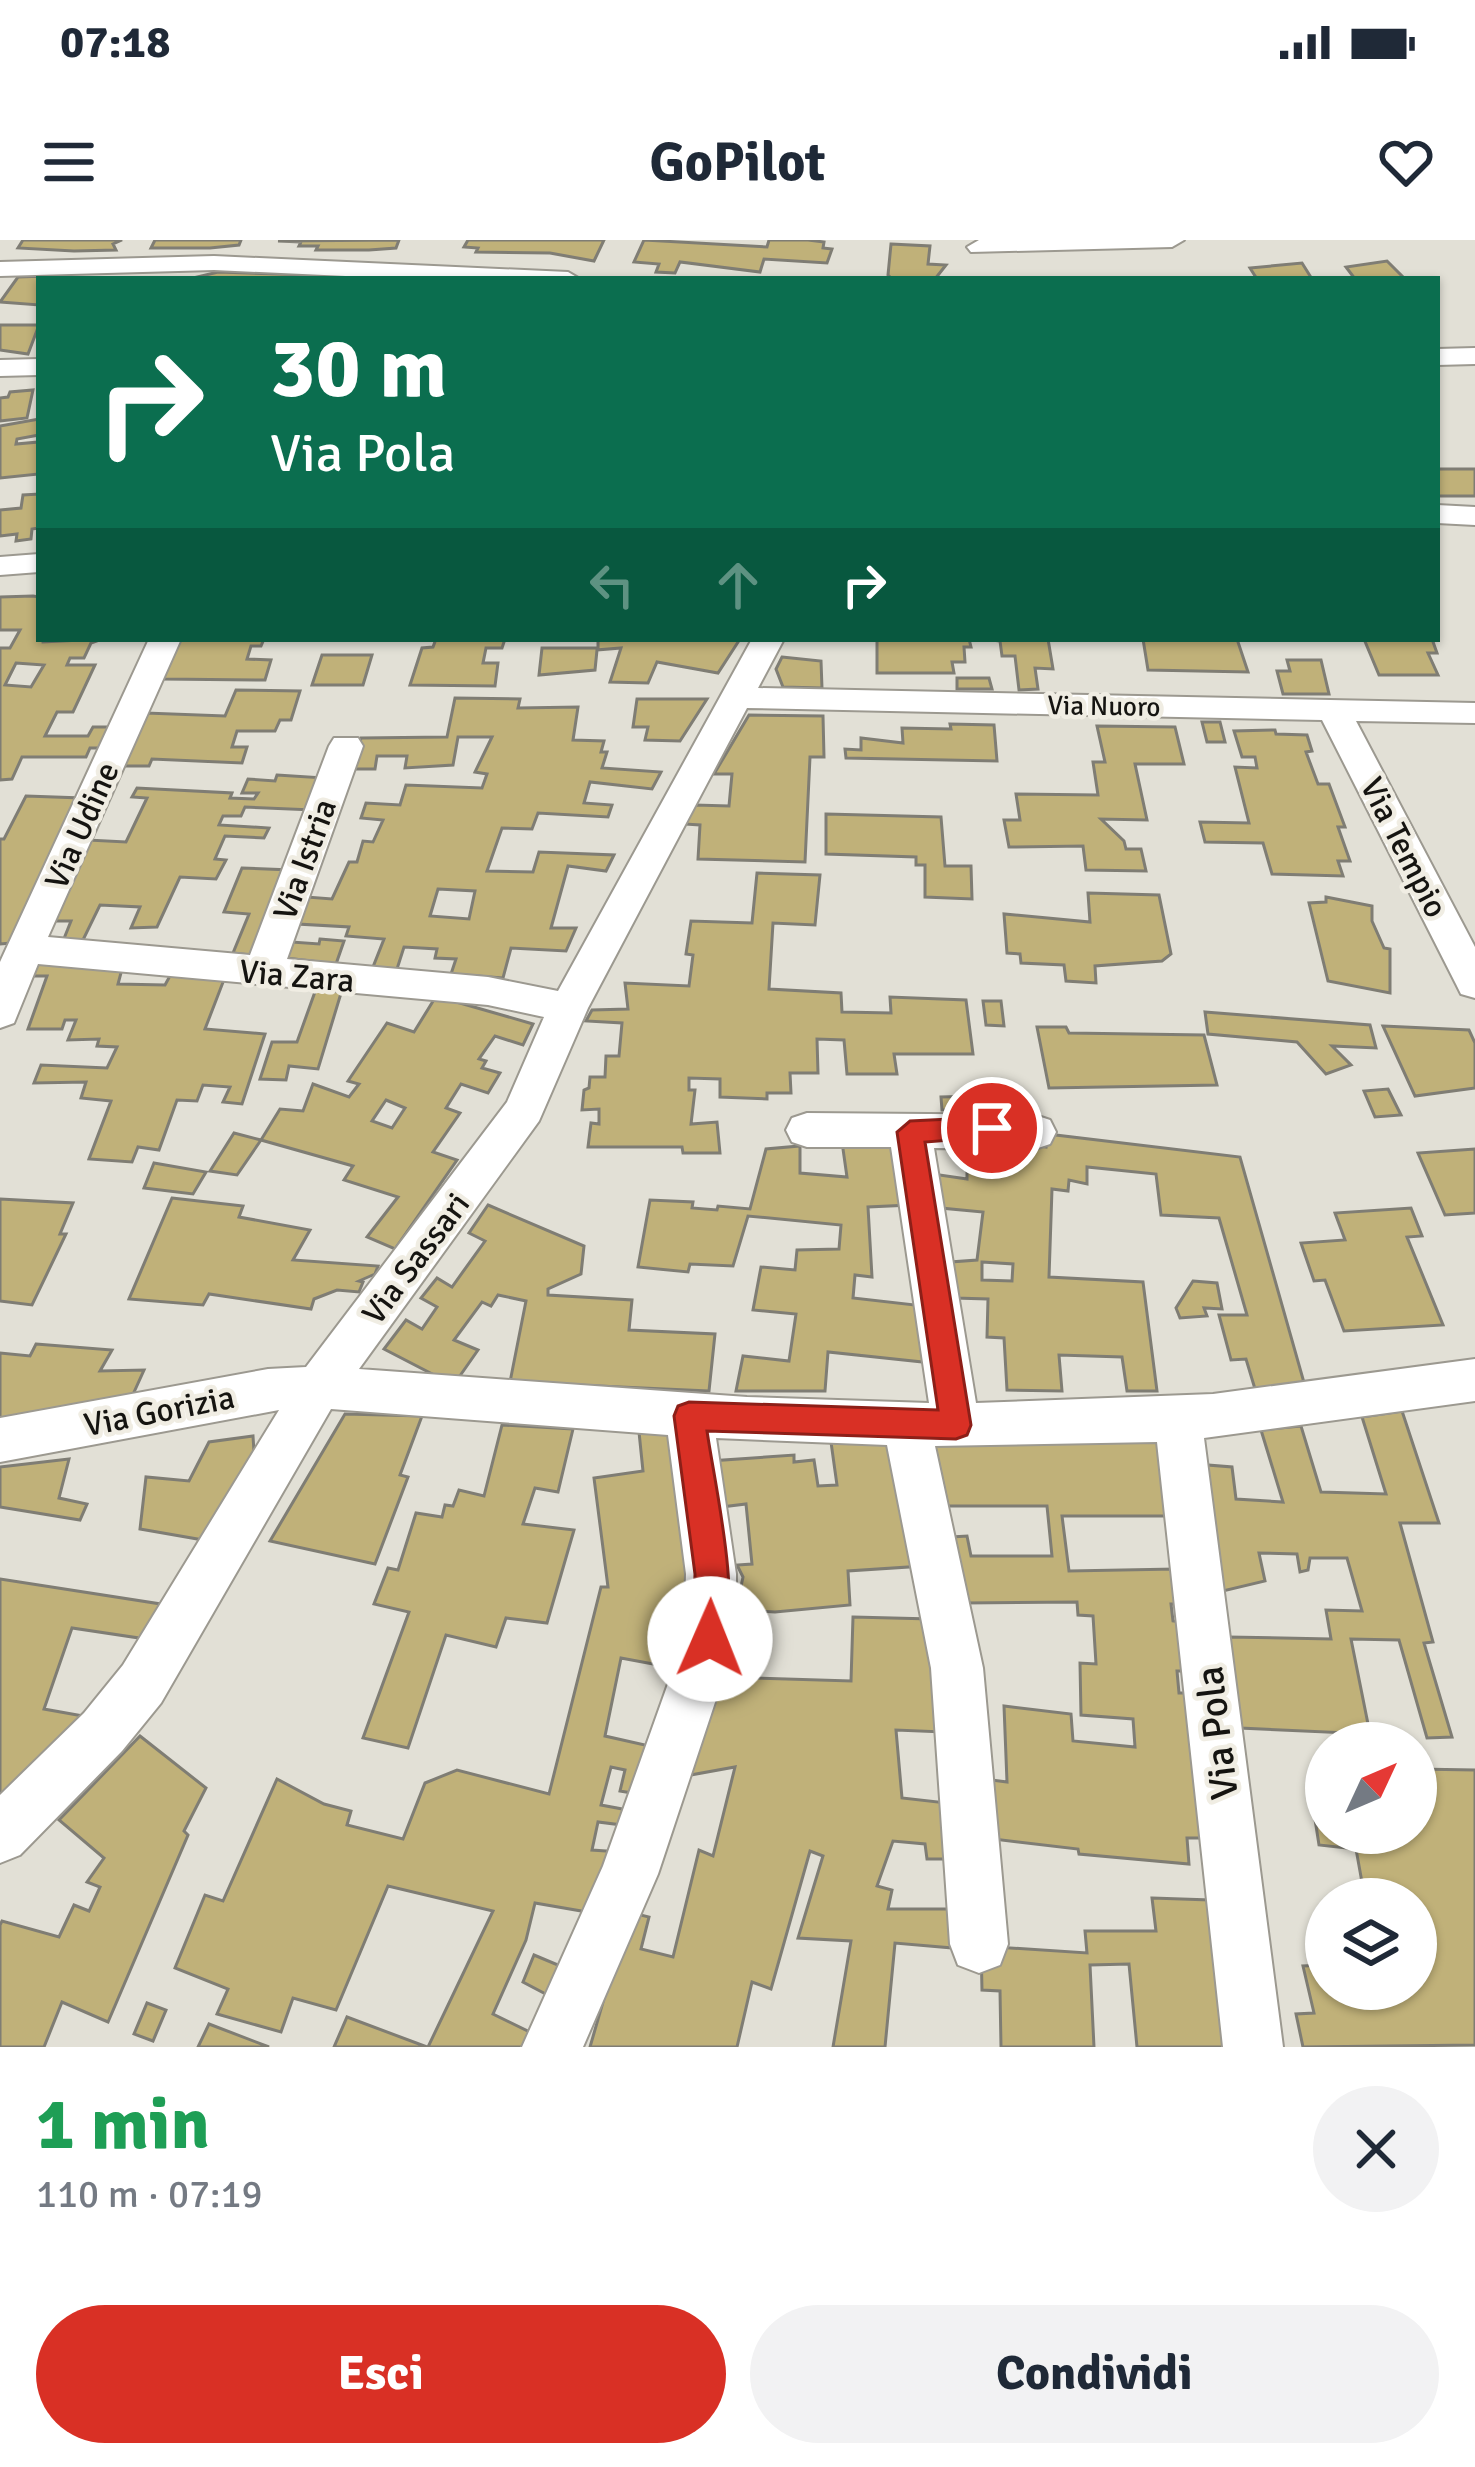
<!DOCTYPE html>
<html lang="it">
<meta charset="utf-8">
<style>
body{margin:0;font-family:Signika,sans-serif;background:#f2f2f3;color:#1f2937;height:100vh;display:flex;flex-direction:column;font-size:45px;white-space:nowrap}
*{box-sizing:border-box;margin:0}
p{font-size:39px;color:#747a83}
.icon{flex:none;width:66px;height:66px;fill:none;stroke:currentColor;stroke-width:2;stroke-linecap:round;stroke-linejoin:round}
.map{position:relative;height:1807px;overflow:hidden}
.details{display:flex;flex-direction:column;background:#fff;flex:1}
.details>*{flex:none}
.guide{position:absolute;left:36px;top:36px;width:1404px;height:366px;border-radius:0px;box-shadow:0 3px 9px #0004;background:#0b6e4f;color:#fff;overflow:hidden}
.needle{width:78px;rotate:46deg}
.tools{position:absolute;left:1305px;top:1482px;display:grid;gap:24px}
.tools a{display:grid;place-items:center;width:132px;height:132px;border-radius:50%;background:#fff;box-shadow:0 3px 9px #0004;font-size:60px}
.pin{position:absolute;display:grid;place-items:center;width:102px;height:102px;color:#fff;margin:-51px;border:6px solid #fff;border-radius:50%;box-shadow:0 3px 12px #0007}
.me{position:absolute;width:132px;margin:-66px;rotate:1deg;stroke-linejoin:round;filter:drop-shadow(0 0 9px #0008)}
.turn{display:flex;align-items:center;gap:42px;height:252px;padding:0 36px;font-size:54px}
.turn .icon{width:156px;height:156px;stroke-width:2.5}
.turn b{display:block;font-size:84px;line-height:102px}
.lanes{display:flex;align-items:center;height:114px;padding:0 36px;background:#0003;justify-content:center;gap:60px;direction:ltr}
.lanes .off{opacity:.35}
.round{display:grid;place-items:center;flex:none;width:126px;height:126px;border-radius:63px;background:#f2f2f3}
.headline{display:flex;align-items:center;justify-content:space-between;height:204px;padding:0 36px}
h1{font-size:72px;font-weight:800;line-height:90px;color:#1e9e55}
.button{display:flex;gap:24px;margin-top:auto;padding:24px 36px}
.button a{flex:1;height:138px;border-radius:72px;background:#d93025;color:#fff;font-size:48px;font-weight:800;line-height:138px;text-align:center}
.button a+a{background:#f2f2f3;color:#1f2937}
.status{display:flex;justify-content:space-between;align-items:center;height:84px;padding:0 60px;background:#fff;direction:ltr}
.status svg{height:33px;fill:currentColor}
header{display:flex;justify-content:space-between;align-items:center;height:156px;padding:0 36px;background:#fff;font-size:54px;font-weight:800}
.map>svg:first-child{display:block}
.building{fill:#c0b179;stroke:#7f7d74;stroke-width:3;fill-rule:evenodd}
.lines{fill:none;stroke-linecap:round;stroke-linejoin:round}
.minor-casing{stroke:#9c9990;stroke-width:4}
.minor{fill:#fff;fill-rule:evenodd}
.route{fill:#d93025;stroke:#8d1f18;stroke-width:3}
.labels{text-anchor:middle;stroke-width:9;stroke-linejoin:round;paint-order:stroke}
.far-street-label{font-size:27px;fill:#151411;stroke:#f0ede3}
.street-label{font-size:33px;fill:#151411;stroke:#f0ede3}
.near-street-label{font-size:39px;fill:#151411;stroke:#f0ede3}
</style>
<div class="status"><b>07:18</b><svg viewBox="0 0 49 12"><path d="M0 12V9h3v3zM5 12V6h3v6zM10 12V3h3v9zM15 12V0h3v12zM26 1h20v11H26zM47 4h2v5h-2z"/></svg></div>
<header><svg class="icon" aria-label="menu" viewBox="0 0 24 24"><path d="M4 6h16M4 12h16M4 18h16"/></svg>GoPilot<svg class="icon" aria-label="heart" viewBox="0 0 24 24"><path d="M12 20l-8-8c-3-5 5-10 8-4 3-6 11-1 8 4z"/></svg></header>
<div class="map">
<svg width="1475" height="1807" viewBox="0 0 1475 1807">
<rect width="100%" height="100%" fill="#e2e0d6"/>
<g class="building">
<polygon points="23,0 122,0 113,4 116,10 74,11 18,8"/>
<polygon points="155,0 241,0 239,5 210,8 151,8"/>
<polygon points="399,0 396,8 369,10 316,10 318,6 299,6 301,2 278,1"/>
<polygon points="468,0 604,0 594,21 550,13 476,12 478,8 464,7"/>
<polygon points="644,0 767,7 769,0 808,0 824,2 823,8 832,9 827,23 764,19 760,32 680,22 675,33 656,32 659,24 634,22"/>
<polygon points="891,4 930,6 928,24 946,25 935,39 892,39 888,35"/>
<polygon points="1387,21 1405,39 1355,39 1346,27"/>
<polygon points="1302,23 1312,39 1257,39 1250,28"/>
<polygon points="218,32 313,35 324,37 189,39"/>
<polygon points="18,37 46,36 60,37 39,39 39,65 0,62"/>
<polygon points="0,85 39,85 28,114 0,110"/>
<polygon points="33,150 27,178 0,181 0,158 8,157 10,152"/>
<polygon points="39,179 39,195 17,199 16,204 39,202 39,234 0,238 0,186"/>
<rect x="1437" y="229" width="38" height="27"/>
<polygon points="39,254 39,288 32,289 31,299 16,301 17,294 0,296 0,270 21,268 23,255"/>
<path d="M33,356L39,357L43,402L102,399L91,403L84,418H70L67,425H95L73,472H57L45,496H88L93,487H114L103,508H90L86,517H22L12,539L0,540V408H10L20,390H0V357ZM16,423L44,425L31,447L5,445Z"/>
<polygon points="181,399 264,399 261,406 251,406 247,419 271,420 265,440 163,439"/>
<polygon points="436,399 505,399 502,408 486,408 483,423 498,423 495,446 410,445 422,408 433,407"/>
<polygon points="598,399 740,399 718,433 657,422 648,443 610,442 621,408 597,410 595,430 539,435 542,408 598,408"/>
<polygon points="877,399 969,399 971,407 964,407 965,422 952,422 954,433 877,433"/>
<polygon points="1048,399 1053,429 1035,428 1038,449 1019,450 1015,416 1002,416 1000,401 983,399"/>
<polygon points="1143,399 1237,399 1248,432 1148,430"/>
<polygon points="1364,399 1432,399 1437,413 1428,413 1438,435 1379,435"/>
<polygon points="322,415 372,415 363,445 312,445"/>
<polygon points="782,417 821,421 822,448 783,447 776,429"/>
<polygon points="1287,420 1321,420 1329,454 1283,454 1277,431 1290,431"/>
<polygon points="957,438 989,438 992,449 957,449"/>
<polygon points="236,450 300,451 291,480 280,480 275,491 237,491 232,507 247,507 242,523 152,519 149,526 123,526 146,473 225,476"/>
<path d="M455,458L520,459L518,468L578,467L573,500L604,501L601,512H607L602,528L661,532L652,549L590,542L584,563L612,565L608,577L538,573L532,589L502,588L487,631L533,632L539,612L614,615L606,631L568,626L551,688H576L566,711L511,708L503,738L451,734L456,719L435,718L437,709L404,707L397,729L373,727L384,699L346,696L349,687L298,684L307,657L332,659L349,622H357L363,601L373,602L383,580L361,578L366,563L400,565L406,545L482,548L487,534L475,532L492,497H458L453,525L405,528L407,516H377L375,529H353L361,498L447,497ZM438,649L475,651L469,679L430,676Z"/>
<polygon points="637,459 707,459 680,501 645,500 648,487 633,487"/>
<polygon points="749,475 823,476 824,517 810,517 805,622 698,619 700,585 684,584 695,565 729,566 732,534 714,534"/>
<polygon points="1202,482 1220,482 1225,502 1207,502"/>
<polygon points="950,484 994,485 997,521 846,518 845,509 861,510 861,498 903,503 902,488 951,489"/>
<polygon points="1097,486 1175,487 1184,524 1135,524 1147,580 1101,579 1124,601 1126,609 1141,609 1146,631 1086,630 1083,606 1009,607 1004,580 1020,580 1016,554 1098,555 1093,522 1105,522"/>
<polygon points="1275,490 1276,494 1307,495 1312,511 1306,512 1318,544 1329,544 1345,587 1338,587 1350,621 1338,621 1343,636 1272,634 1263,603 1205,602 1200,582 1249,583 1235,527 1257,528 1255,517 1242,517 1234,491"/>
<polygon points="277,535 325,538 313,570 245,567 241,576 223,576 219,585 269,588 264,598 225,596 215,619 226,620 216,639 180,637 157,687 131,688 140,667 100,665 82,702 63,701 71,681 49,681 88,600 126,602 147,558 132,557 137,548 232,553 230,558 254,559 258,553 242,553 248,539 275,541"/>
<polygon points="26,556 81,558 11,703 0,704 0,599 4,599"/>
<polygon points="826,574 941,577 945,626 971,626 972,659 925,657 925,625 916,625 916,617 826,614"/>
<polygon points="242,628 290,630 258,716 233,713 249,674 224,672"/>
<polygon points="757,633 820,635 815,685 773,683 769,749 841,753 842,772 891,773 890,757 966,760 973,814 894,814 897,834 847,834 844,800 817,799 818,833 790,833 791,853 767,853 767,859 720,857 720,839 689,838 689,850 695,850 691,884 717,882 720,913 683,913 682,907 588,907 591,883 599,884 599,869 582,870 584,850 589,848 590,837 605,837 606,816 619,816 622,783 586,781 592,770 628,769 625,743 689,746 693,715 686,714 691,681 752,683"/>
<polygon points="1088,653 1159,655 1171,714 1162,721 1095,726 1096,743 1066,741 1064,725 1021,723 1020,714 1007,713 1004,674 1090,682"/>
<polygon points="1326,657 1372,666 1372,681 1384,708 1390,709 1390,753 1328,741 1309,663 1326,662"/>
<polygon points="320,699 344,701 336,724 286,718 292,702 319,704"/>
<polygon points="36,722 122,729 118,744 165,745 171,734 225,737 205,789 265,794 242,864 223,862 230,847 203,845 197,861 177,860 159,910 138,907 132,922 89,919 111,861 81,858 86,842 34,843 41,825 107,828 117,807 97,806 99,799 68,800 76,780 65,780 62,789 28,789 47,736 30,736"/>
<polygon points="316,749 342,750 318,829 289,826 286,840 260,839 272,802 297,802"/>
<path d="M435,758H463L460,763L533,784L523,805L495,796L479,819L486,821L482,828L500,833L488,853L461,844L446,868L460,873L433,912L457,920L395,1009L367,997L398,957L344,940L353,926L261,900L280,869L303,871L313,844L349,857L359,844L348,841L387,783L414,792ZM386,860L405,868L392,888L372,881Z"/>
<polygon points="983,761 1001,761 1004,786 986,785"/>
<polygon points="1205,772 1370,785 1376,808 1332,806 1351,825 1326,834 1297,802 1208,794"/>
<polygon points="1383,786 1469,790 1475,803 1475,848 1415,856"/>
<polygon points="1037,787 1066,787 1069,793 1204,795 1217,845 1049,848"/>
<polygon points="1388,849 1401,875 1375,877 1364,851"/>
<polygon points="979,856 981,870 942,870 941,857"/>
<polygon points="234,893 261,900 237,935 210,931"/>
<path d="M963,894L1046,907L1047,894L1240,917L1305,1146L1255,1149L1246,1119L1231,1120L1219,1075H1247L1219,978L1161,975L1156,934L1087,927V944L1069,940L1068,951L1052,949L1049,1037L1143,1042L1157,1151H1127L1122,1117L1059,1115L1062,1151L1007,1150L1004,1098L987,1097L988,1059L955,1058L951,1022L977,1020L983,972L941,968L933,934L967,939V921L955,915H965ZM982,1022L1013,1024L1012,1041L982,1040Z"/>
<polygon points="900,899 910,965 868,967 872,1037 855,1035 853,1058 924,1066 932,1123 828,1112 825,1151 736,1151 743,1116 789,1121 796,1074 753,1070 761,1027 795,1030 797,1010 839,1009 841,985 748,976 733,1026 690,1024 688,1032 638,1027 650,960 693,962 692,968 717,970 718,966 750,969 766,909 800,906 800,933 847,937 842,902"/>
<polygon points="1475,909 1475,973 1445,975 1418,913"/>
<polygon points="154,923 206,932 193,954 144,948"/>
<polygon points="172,958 243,966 239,977 310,990 293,1020 378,1026 375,1034 359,1041 363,1042 359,1052 337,1050 314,1059 311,1069 209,1054 203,1065 129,1059"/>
<polygon points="0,959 73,963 60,994 66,994 32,1065 0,1061"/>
<polygon points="488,965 584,1006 581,1034 548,1049 548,1055 632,1060 629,1090 715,1094 709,1151 510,1142 526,1061 498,1055 491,1066 482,1062 454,1100 478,1110 457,1140 442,1139 384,1109 406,1080 422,1089 437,1067 421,1058 437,1038 452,1047 485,1001 469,993"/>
<polygon points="1411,968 1422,996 1407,997 1443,1085 1344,1091 1325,1040 1314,1041 1301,1003 1345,1000 1335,973"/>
<polygon points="1193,1041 1217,1043 1222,1069 1204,1068 1207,1076 1180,1078 1176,1068"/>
<polygon points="36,1104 112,1110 100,1131 144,1130 130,1161 0,1184 0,1113 30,1116"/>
<polygon points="1402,1171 1439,1283 1400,1283 1433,1402 1424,1403 1452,1497 1427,1498 1399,1400 1351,1399 1370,1494 1240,1488 1229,1397 1331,1399 1326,1370 1362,1371 1347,1318 1310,1318 1308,1330 1300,1332 1297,1314 1259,1313 1265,1341 1223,1351 1207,1225 1232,1227 1236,1259 1283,1262 1261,1190 1301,1186 1321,1252 1386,1254 1362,1177"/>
<polygon points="345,1174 422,1176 400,1235 408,1237 375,1324 270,1301"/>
<polygon points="502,1185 573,1189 558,1252 535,1248 523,1284 574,1290 547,1383 506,1378 496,1407 446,1395 408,1508 363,1498 409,1372 374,1364 388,1328 398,1330 416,1273 442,1277 445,1265 453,1266 459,1250 484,1256"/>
<polygon points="639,1192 669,1194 696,1382 680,1429 621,1418 605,1496 654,1507 638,1554 620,1551 625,1530 611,1527 601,1565 633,1571 630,1586 598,1582 592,1610 622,1612 593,1673 535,1663 526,1700 493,1774 540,1797 536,1807 428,1807 493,1671 388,1646 336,1770 293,1758 281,1792 217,1774 228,1749 175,1728 205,1655 223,1661 277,1539 324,1564 351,1571 347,1585 403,1599 425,1543 457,1530 549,1554 601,1347 608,1347 594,1238 643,1231"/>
<polygon points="896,1193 923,1326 848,1331 850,1365 775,1372 736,1370 743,1337 737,1325 752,1324 746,1264 713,1268 710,1221 794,1215 794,1222 814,1220 818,1246 837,1245 830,1195"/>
<polygon points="932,1193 1161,1193 1169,1276 1062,1276 1069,1331 1175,1329 1181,1364 1171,1364 1173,1381 1182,1382 1186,1431 1177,1431 1179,1453 1188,1453 1204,1598 1187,1598 1189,1624 1079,1614 1078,1609 985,1598 984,1539 1007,1542 1004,1466 1071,1474 1073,1501 1135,1507 1133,1479 1081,1475 1080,1423 1096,1424 1093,1376 1078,1375 1077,1362 964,1363 952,1297 967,1296 971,1316 1052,1316 1047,1266 948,1266"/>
<polygon points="253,1196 254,1212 209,1301 140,1289 146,1237 189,1241 209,1202"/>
<polygon points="69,1219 59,1258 87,1264 80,1280 0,1267 0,1227"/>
<polygon points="0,1339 167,1365 146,1399 72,1388 44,1469 83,1476 0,1564"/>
<polygon points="853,1377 931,1379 943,1492 896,1490 902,1558 947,1563 949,1619 927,1619 925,1604 893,1601 877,1646 892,1650 888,1669 950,1669 953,1708 895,1703 885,1807 833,1807 851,1701 798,1698 823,1616 810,1611 771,1749 752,1742 737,1807 590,1807 629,1672 649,1677 641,1709 673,1717 699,1610 713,1616 735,1527 685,1536 721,1418 752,1417 753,1438 851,1441"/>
<polygon points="140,1496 206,1548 184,1591 188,1595 108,1782 62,1762 44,1807 0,1807 0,1685 2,1681 59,1697 74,1665 89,1671 100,1647 87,1642 104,1618 59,1580"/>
<polygon points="1416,1529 1475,1530 1475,1805 1303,1807 1296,1774 1314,1773 1303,1726 1326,1725 1326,1749 1416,1749 1416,1659 1365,1659 1356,1609 1319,1605 1314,1573 1326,1574 1326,1593 1416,1593"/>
<polygon points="1152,1658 1210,1660 1227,1807 1137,1807 1129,1724 1090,1725 1094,1807 1001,1807 1000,1751 982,1750 981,1706 1087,1713 1085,1691 1156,1691"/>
<polygon points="534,1715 570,1730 557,1760 523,1742"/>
<polygon points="147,1763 166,1770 153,1801 134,1794"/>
<polygon points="347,1777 427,1807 334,1807"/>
<polygon points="209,1784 269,1807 198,1807"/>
</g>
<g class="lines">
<defs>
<g id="minor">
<polygon points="979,0 1184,0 1172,7 971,12 967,7"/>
<polygon points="214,16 568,32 580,39 410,39 214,30 0,36 0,22"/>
<polygon points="1475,108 1475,124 1437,125 1437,109"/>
<polygon points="39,119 39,135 0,136 0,120"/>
<polygon points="1437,265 1475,267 1475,285 1437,283"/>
<polygon points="39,314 39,332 0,335 0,317"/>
<polygon points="149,399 181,399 48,697 250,715 329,506 334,498 358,498 363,506 287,719 488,737 558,751 752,399 784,399 758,448 1475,463 1475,483 1356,481 1475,707 1475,758 1461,754 1456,744 1322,480 747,468 588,768 539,881 359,1129 747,1157 929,1163 891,907 807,907 792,902 786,890 792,878 807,873 1035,875 1050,880 1056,892 1050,904 1035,909 934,908 976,1163 1213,1154 1475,1119 1475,1161 1204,1198 1283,1807 1223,1807 1157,1202 935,1206 983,1428 1008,1704 1000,1725 979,1733 958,1725 950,1704 931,1428 887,1205 716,1198 736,1334 736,1399 658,1634 583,1807 522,1807 603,1626 684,1399 686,1334 668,1195 331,1169 161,1463 122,1511 20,1615 0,1623 0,1555 84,1473 123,1425 279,1170 0,1222 0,1178 268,1129 306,1127 507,862 544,777 488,765 38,724 14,783 0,788 0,722"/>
</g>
</defs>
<use href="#minor" class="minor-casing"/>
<use href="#minor" class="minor"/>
</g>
<path class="route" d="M992,877L1005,888L1001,896L925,902L971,1185L967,1195L956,1199L707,1191C715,1246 742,1361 722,1411L710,1416L698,1411L693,1399L695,1334L674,1176L678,1166L689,1162L938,1170L897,892L910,881Z"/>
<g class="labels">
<g class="far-street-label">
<text transform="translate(1104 466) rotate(1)" y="9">Via Nuoro</text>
</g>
<g class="street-label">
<text transform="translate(81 585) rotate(-66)" y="12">Via Udine</text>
<text transform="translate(1405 607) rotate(63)" y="12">Via Tempio</text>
<text transform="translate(304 619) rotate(-70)" y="12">Via Istria</text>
<text transform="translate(297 735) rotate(5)" y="12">Via Zara</text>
<text transform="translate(415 1018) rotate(-53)" y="12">Via Sassari</text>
<text transform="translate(159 1170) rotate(-11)" y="12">Via Gorizia</text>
</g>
<g class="near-street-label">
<text transform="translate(1216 1493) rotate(-97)" y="14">Via Pola</text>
</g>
</g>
</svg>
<div class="tools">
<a><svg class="needle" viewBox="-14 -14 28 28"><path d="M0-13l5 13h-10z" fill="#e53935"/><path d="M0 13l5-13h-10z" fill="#747a83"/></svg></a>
<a><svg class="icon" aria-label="layers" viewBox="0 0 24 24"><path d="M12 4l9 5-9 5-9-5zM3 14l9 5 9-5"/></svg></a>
</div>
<div class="pin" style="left:992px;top:888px;background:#d93025"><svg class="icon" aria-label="arrive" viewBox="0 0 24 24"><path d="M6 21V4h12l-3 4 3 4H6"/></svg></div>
<svg class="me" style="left:710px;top:1399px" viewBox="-20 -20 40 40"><circle r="19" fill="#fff"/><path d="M0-13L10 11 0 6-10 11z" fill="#d93025"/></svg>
<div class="guide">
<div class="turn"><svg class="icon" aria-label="right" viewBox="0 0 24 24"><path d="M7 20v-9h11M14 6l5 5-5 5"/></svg><div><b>30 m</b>Via Pola</div></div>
<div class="lanes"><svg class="icon off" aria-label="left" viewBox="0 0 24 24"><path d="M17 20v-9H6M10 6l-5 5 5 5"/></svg><svg class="icon off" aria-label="ahead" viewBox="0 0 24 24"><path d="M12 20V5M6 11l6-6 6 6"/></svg><svg class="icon" aria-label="right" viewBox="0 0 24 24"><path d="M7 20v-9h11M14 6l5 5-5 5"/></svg></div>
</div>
</div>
<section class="details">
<div class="headline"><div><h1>1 min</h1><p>110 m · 07:19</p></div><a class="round"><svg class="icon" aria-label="close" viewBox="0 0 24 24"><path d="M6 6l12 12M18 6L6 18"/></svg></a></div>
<div class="button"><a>Esci</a><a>Condividi</a></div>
</section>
